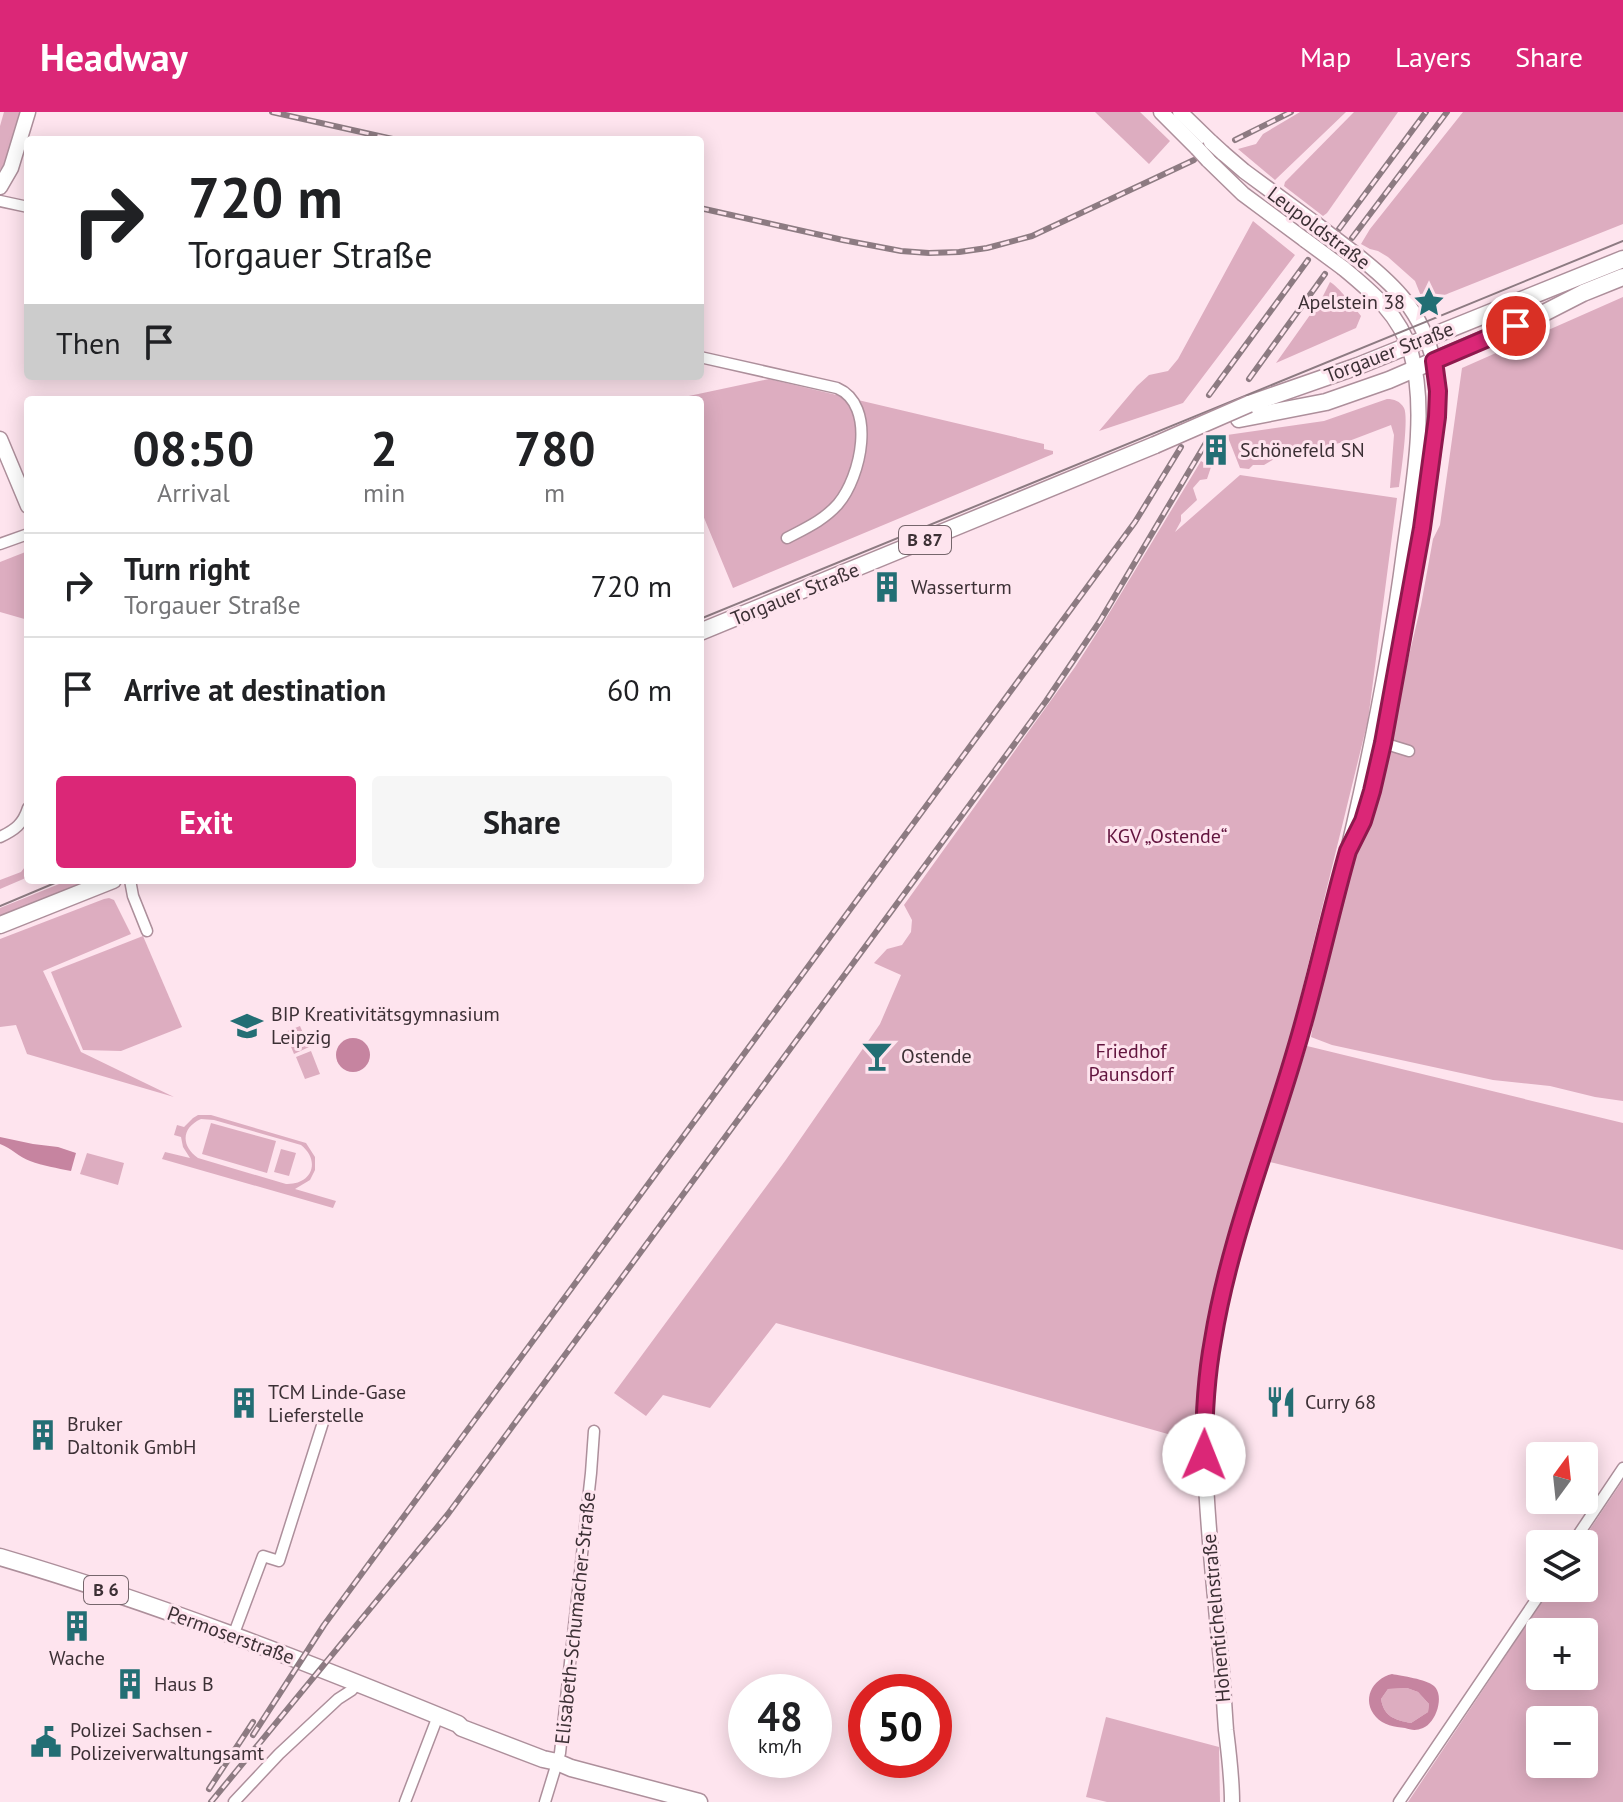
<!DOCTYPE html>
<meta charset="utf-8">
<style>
body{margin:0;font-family:"PT Sans",sans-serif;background:#f6f6f6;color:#202124;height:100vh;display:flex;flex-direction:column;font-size:30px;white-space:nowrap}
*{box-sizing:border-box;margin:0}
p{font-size:26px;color:#757577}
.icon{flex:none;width:44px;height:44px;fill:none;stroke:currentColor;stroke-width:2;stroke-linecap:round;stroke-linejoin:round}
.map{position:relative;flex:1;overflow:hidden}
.drawer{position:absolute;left:24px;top:284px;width:680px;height:488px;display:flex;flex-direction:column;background:#fff;border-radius:8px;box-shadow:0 4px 20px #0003}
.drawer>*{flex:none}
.hud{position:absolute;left:24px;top:24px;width:680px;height:244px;border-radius:8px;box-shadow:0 4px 20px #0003;background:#fff;color:#202124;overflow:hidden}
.needle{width:52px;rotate:15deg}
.tools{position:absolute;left:1526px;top:1330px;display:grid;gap:16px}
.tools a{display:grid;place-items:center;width:72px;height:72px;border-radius:8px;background:#fff;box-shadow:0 4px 20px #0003;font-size:40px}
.speed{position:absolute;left:728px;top:1562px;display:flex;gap:16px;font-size:40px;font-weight:700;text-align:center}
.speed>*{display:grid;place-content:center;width:104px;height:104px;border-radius:50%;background:#fff;box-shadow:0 4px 20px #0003;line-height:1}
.speed small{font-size:20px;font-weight:400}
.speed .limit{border:12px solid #d22;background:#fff;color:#111}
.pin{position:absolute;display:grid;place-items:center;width:68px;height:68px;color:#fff;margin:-34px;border:4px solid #fff;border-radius:50%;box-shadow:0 2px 8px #0007}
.me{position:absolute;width:88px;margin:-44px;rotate:1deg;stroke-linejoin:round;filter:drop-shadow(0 0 6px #0008)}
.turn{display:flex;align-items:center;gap:28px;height:168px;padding:0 32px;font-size:36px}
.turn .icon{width:104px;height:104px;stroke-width:2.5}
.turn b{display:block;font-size:56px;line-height:68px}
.then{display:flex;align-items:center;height:76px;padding:0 32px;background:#0003;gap:16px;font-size:30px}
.eta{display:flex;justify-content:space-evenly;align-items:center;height:136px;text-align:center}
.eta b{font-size:48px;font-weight:700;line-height:56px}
.action{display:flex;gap:16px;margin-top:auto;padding:16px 32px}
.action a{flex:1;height:92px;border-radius:8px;background:#db2777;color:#fff;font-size:32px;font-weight:700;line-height:92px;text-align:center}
.action a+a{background:#f6f6f6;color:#202124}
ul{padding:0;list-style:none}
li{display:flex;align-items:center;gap:24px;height:104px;padding:0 32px;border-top:2px solid #e0e0e0}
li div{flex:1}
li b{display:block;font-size:30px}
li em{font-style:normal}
header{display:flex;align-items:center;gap:48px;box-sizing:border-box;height:112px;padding:0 40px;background:#db2777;color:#fff}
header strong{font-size:38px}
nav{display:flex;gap:44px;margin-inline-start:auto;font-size:28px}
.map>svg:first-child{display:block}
.green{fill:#ddadc0;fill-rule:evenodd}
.water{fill:#c684a0;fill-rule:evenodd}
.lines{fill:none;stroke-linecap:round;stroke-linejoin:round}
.minor-casing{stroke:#ad8f9b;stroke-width:13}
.secondary-casing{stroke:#ad8f9b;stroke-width:17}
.primary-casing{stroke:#ad8f9b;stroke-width:19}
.minor{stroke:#fff;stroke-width:10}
.secondary{stroke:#fff;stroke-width:14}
.primary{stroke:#fff;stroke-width:16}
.tram{stroke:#8d7b82;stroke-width:2}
.rail-casing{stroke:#8d7b82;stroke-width:6}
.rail{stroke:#fee4ee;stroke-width:3;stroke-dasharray:9;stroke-linecap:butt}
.secondary-bridge-casing{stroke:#ad8f9b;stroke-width:17;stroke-linecap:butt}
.primary-bridge-casing{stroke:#ad8f9b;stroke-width:19;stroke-linecap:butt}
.secondary-bridge{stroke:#fff;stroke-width:14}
.primary-bridge{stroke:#fff;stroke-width:16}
.route-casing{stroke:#8e194d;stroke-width:20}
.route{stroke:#db2777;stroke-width:14}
.labels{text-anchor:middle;stroke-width:6;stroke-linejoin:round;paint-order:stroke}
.shield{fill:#fee4ee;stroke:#76666c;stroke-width:2}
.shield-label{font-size:18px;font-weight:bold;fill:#3c3035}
.street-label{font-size:20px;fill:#3c3035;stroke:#fee4ee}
.poi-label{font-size:20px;fill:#3c3035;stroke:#fee4ee;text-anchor:start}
.park-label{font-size:20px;fill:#62143e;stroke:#fee4ee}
</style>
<header>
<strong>Headway</strong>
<nav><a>Map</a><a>Layers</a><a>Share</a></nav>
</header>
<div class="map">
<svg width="1623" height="1690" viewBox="0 0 1623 1690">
<rect width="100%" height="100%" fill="#fee4ee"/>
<g class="green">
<polygon points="4,0 22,0 4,58 0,57 0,14"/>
<polygon points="1095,0 1140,0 1170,29 1149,52"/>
<polygon points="1300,0 1346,0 1275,68 1238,37 1256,32 1263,22"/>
<polygon points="1354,0 1398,0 1327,101 1323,104 1284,74 1285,70"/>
<path d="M1463,0H1623V112L1452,180C1442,184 1431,189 1421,184L1415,169L1388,145L1378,139L1370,137L1361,132L1370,117Z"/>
<polygon points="1253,109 1295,143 1183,291 1099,319 1137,274 1149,263 1168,259 1178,247"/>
<path d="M1330,170C1338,174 1355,196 1361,204L1356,216L1276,251L1322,186Z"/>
<polygon points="1623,185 1623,989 1595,985 1550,974 1493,968 1332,933 1311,925 1320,871 1351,752 1375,687 1421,493 1433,427 1440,413 1462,256"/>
<polygon points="769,267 1044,332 1044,337 1053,339 1053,342 733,476 700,396 700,288 670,288"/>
<path d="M1387,287C1394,287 1400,289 1404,296C1409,305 1401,362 1399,375L1390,376L1394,323L1391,313L1349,329L1279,344L1264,353H1253L1249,357L1240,356L1227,323L1324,309Z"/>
<polygon points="1201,349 1211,355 1207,367 1200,368 1193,376 1197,388 1181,403 1181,409 1175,420 1240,363 1397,386 1368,608 1290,927 1223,1139 1211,1203 1198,1283 1196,1330 776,1211 710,1296 663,1283 646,1304 614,1281 785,1049 880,912 901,863 874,851 887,837 902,833 911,820 912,808 904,793 1075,555 1102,513"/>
<polygon points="28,439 28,508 0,500 0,450"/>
<polygon points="28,751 28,765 0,777 0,768 21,760"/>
<polygon points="69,768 90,768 0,805 0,796"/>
<polygon points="109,786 114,788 131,822 43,859 81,940 174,985 27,942 16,913 0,915 0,827 104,787"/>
<polygon points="143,824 182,915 121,939 83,938 51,860"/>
<polygon points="300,914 309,935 294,942 285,920"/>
<polygon points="1307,934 1623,1011 1623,1138 1270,1050"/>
<polygon points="311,939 320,962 305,967 296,945"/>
<path d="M198,1003H211L306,1031L315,1045V1058L310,1068L295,1077L336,1089L333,1096L162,1047L165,1040L190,1046L183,1035L181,1025L174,1023L177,1013L184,1015L193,1006ZM201,1007L214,1008L301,1033C321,1049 312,1073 286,1072L198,1046C181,1034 181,1016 201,1007Z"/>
<polygon points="211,1011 276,1029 267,1061 202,1042"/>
<polygon points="281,1037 296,1041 289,1064 274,1060"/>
<polygon points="87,1041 124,1051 118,1073 80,1062"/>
<path d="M1623,1368V1690H1408L1551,1476H1584V1432H1580ZM1540,1520H1584V1564H1540ZM1540,1608H1584V1652H1540Z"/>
<path d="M1407,1576L1418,1580L1429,1592L1428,1600L1411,1611C1395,1608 1384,1605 1381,1587L1388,1577Z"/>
<polygon points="1106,1605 1219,1635 1220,1690 1107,1690 1086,1685"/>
</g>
<g class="water">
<circle cx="353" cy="943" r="17"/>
<path d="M0,1025L33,1032L58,1035L76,1041L71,1059C57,1056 43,1054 30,1049C19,1045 11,1036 0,1032Z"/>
<path d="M1392,1562C1402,1564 1426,1567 1434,1574C1445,1584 1436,1611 1423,1616C1416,1619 1411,1618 1405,1616C1395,1615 1383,1613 1376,1605C1361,1588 1372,1567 1392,1562ZM1407,1576L1418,1580L1429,1592L1428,1600L1411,1611C1395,1608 1384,1605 1381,1587L1388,1577Z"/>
</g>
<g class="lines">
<defs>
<g id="minor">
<polyline points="0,89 28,95"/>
<path d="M700,245L837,276C877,293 861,365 838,392C824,408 806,416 787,426"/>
<polyline points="0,432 28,422"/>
<polyline points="1383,631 1409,639"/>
<path d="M0,725C15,718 23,712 28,696"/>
<polyline points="130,768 133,784 147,819"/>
<polyline points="1572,1432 1623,1356"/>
<polyline points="233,1524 263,1444 279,1449 325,1304"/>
<polyline points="234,1690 279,1642 338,1587 352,1578 356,1572"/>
<polyline points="405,1690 438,1604"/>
<polyline points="545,1690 560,1641 591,1361 594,1319"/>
<polyline points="1399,1690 1544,1476"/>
</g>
<g id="secondary">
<polyline points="1161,0 1197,36"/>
<polyline points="1180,0 1211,30"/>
<polyline points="1223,41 1244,59 1316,112"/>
<polyline points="1208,48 1243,82 1305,128"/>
<polyline points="0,75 11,56 28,0"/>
<path d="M1354,141C1395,173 1422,199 1434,251C1441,281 1436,312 1433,342C1425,406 1412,469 1400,533C1389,592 1382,653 1362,710"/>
<polyline points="0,327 28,394"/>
<path d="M1232,1690C1232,1666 1229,1642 1226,1618C1224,1592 1223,1565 1220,1539C1211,1435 1196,1333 1212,1229C1228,1129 1268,1035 1296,938C1342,775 1382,608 1404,440C1412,380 1428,299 1411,241C1400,203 1372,180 1343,156"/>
</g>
<g id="primary">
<polyline points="1249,292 1358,254 1623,147"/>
<polyline points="1239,307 1326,290 1389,268 1542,202 1583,181 1623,165"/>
<polyline points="700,520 1155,333"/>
<polyline points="0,813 113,768"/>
<path d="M0,1445C156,1491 307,1550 458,1612L462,1616L543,1647L557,1650L571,1656L699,1690"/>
</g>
</defs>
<use href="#minor" class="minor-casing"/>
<use href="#secondary" class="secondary-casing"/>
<use href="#primary" class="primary-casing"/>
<use href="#minor" class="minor"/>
<use href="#secondary" class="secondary"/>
<use href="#primary" class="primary"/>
<g class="tram">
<polyline points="700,507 1623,129"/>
<polyline points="0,794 62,768"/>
</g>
<defs>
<g id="rail">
<polyline points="272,0 397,28"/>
<polyline points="1235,28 1291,0"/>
<polyline points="700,96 843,128 901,139 929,141 959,140 987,136 1032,124 1194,48"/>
<polyline points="1339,117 1426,0"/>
<polyline points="1352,126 1447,0"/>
<polyline points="1249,267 1325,162"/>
<polyline points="1209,283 1308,148"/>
<polyline points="253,1623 324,1513 1135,410 1181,335"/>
<polyline points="209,1677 253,1610"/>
<polyline points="211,1690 448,1402 1046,589 1100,509 1210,324"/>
</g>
</defs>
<use href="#rail" class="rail-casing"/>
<use href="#rail" class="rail"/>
<defs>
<g id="secondary-bridge">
<polyline points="1211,30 1223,41"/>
<polyline points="1197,36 1208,48"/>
<polyline points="1316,112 1354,141"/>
<polyline points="1305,128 1343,156"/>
</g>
<polyline id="primary-bridge" points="1155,333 1249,292"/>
</defs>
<use href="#secondary-bridge" class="secondary-bridge-casing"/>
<use href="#primary-bridge" class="primary-bridge-casing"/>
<use href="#secondary-bridge" class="secondary-bridge"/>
<use href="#primary-bridge" class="primary-bridge"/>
</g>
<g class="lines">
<defs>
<path id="route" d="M1204,1343C1204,1305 1206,1266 1213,1228C1229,1129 1267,1036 1295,940C1315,874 1329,806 1348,739L1363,709L1372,679L1383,631L1422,416L1437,305L1438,279L1434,249L1516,214"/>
</defs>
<use href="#route" class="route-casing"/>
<use href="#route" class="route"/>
</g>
<defs>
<symbol id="sight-bare" viewBox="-9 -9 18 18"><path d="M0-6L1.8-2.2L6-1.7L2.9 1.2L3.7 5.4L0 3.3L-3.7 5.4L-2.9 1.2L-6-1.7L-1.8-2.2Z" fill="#236e74" stroke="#fee4ee" stroke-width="2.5" paint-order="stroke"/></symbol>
<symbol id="building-bare" viewBox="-9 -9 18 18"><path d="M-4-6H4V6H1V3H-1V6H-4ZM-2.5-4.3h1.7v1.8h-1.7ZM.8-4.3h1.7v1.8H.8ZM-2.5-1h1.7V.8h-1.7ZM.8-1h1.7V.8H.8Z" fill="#236e74" stroke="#fee4ee" stroke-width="2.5" paint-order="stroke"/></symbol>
<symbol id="school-bare" viewBox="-9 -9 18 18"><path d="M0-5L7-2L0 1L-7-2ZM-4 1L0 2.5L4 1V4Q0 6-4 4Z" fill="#236e74" stroke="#fee4ee" stroke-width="2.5" paint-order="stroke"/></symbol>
<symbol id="bar-bare" viewBox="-9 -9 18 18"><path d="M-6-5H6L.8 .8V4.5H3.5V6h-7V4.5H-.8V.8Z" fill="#236e74" stroke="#fee4ee" stroke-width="2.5" paint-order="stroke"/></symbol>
<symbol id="restaurant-bare" viewBox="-9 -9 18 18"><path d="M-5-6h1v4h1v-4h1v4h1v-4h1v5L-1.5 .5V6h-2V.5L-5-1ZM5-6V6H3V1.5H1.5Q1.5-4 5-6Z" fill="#236e74" stroke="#fee4ee" stroke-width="2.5" paint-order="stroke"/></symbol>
<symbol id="civic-bare" viewBox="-9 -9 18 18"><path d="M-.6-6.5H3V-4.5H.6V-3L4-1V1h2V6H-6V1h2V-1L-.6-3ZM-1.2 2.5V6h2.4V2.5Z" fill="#236e74" stroke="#fee4ee" stroke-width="2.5" paint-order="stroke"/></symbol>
</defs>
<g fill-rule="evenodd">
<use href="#sight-bare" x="1407" y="168" width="44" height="44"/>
<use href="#building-bare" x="1194" y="316" width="44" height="44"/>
<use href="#building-bare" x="865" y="453" width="44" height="44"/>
<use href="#school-bare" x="225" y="892" width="44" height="44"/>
<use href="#bar-bare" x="855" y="922" width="44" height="44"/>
<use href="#restaurant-bare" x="1259" y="1268" width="44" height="44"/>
<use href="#building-bare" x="222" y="1269" width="44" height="44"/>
<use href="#building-bare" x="21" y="1301" width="44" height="44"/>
<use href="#building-bare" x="55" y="1492" width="44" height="44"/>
<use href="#building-bare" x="108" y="1550" width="44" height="44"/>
<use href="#civic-bare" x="24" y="1608" width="44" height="44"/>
</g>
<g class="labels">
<g class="shield">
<rect x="899" y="414" width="52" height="28" rx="6"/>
<rect x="84" y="1464" width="44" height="28" rx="6"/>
</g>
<g class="shield-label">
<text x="925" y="434">B 87</text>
<text x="106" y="1484">B 6</text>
</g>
<g class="street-label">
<text transform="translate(1319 116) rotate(37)" y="7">Leupoldstraße</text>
<text transform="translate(1389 240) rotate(-21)" y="7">Torgauer Straße</text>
<text transform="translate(795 482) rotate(-22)" y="7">Torgauer Straße</text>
<text transform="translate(575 1506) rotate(-84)" y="7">Elisabeth-Schumacher-Straße</text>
<text transform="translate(1216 1506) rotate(-95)" y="7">Hohentichelnstraße</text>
<text transform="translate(231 1523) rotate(20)" y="7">Permoserstraße</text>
</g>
<g class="poi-label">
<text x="1405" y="197" text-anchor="end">Apelstein 38</text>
<text x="1240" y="345">Schönefeld SN</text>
<text x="911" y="482">Wasserturm</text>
<text x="271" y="909">BIP Kreativitätsgymnasium<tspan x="271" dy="23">Leipzig</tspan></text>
<text x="901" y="951">Ostende</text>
<text x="268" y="1287">TCM Linde-Gase<tspan x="268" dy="23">Lieferstelle</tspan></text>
<text x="1305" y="1297">Curry 68</text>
<text x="67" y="1319">Bruker<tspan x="67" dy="23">Daltonik GmbH</tspan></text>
<text x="77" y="1553" text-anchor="middle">Wache</text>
<text x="154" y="1579">Haus B</text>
<text x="70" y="1625">Polizei Sachsen -<tspan x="70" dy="23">Polizeiverwaltungsamt</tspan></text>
</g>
<g class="park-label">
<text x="1167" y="731">KGV „Ostende“</text>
<text x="1131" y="946">Friedhof<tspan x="1131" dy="23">Paunsdorf</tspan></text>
</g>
</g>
</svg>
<div class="tools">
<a><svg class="needle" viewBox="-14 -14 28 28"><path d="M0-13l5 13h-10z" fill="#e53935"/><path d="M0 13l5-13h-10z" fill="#757577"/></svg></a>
<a><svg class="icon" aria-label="layers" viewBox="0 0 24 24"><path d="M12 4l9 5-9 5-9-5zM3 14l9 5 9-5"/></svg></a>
<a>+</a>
<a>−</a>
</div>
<div class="speed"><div>48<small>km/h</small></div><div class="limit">50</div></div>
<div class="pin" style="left:1516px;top:214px;background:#d93025"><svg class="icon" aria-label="arrive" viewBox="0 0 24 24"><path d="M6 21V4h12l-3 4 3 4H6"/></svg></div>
<svg class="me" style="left:1204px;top:1343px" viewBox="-20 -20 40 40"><circle r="19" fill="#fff"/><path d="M0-13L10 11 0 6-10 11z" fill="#db2777"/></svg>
<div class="hud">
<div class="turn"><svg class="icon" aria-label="right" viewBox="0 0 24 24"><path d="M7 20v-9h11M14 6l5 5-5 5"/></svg><div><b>720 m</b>Torgauer Straße</div></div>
<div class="then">Then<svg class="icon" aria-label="arrive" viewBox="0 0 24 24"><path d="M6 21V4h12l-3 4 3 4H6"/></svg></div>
</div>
<section class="drawer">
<div class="eta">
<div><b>08:50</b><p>Arrival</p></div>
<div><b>2</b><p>min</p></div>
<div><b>780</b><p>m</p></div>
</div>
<ul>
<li><svg class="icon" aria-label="right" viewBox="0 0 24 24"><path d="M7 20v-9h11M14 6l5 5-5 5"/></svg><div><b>Turn right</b><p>Torgauer Straße</p></div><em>720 m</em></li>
<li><svg class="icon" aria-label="arrive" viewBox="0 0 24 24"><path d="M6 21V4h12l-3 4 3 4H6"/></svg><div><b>Arrive at destination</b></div><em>60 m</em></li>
</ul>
<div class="action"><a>Exit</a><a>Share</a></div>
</section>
</div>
